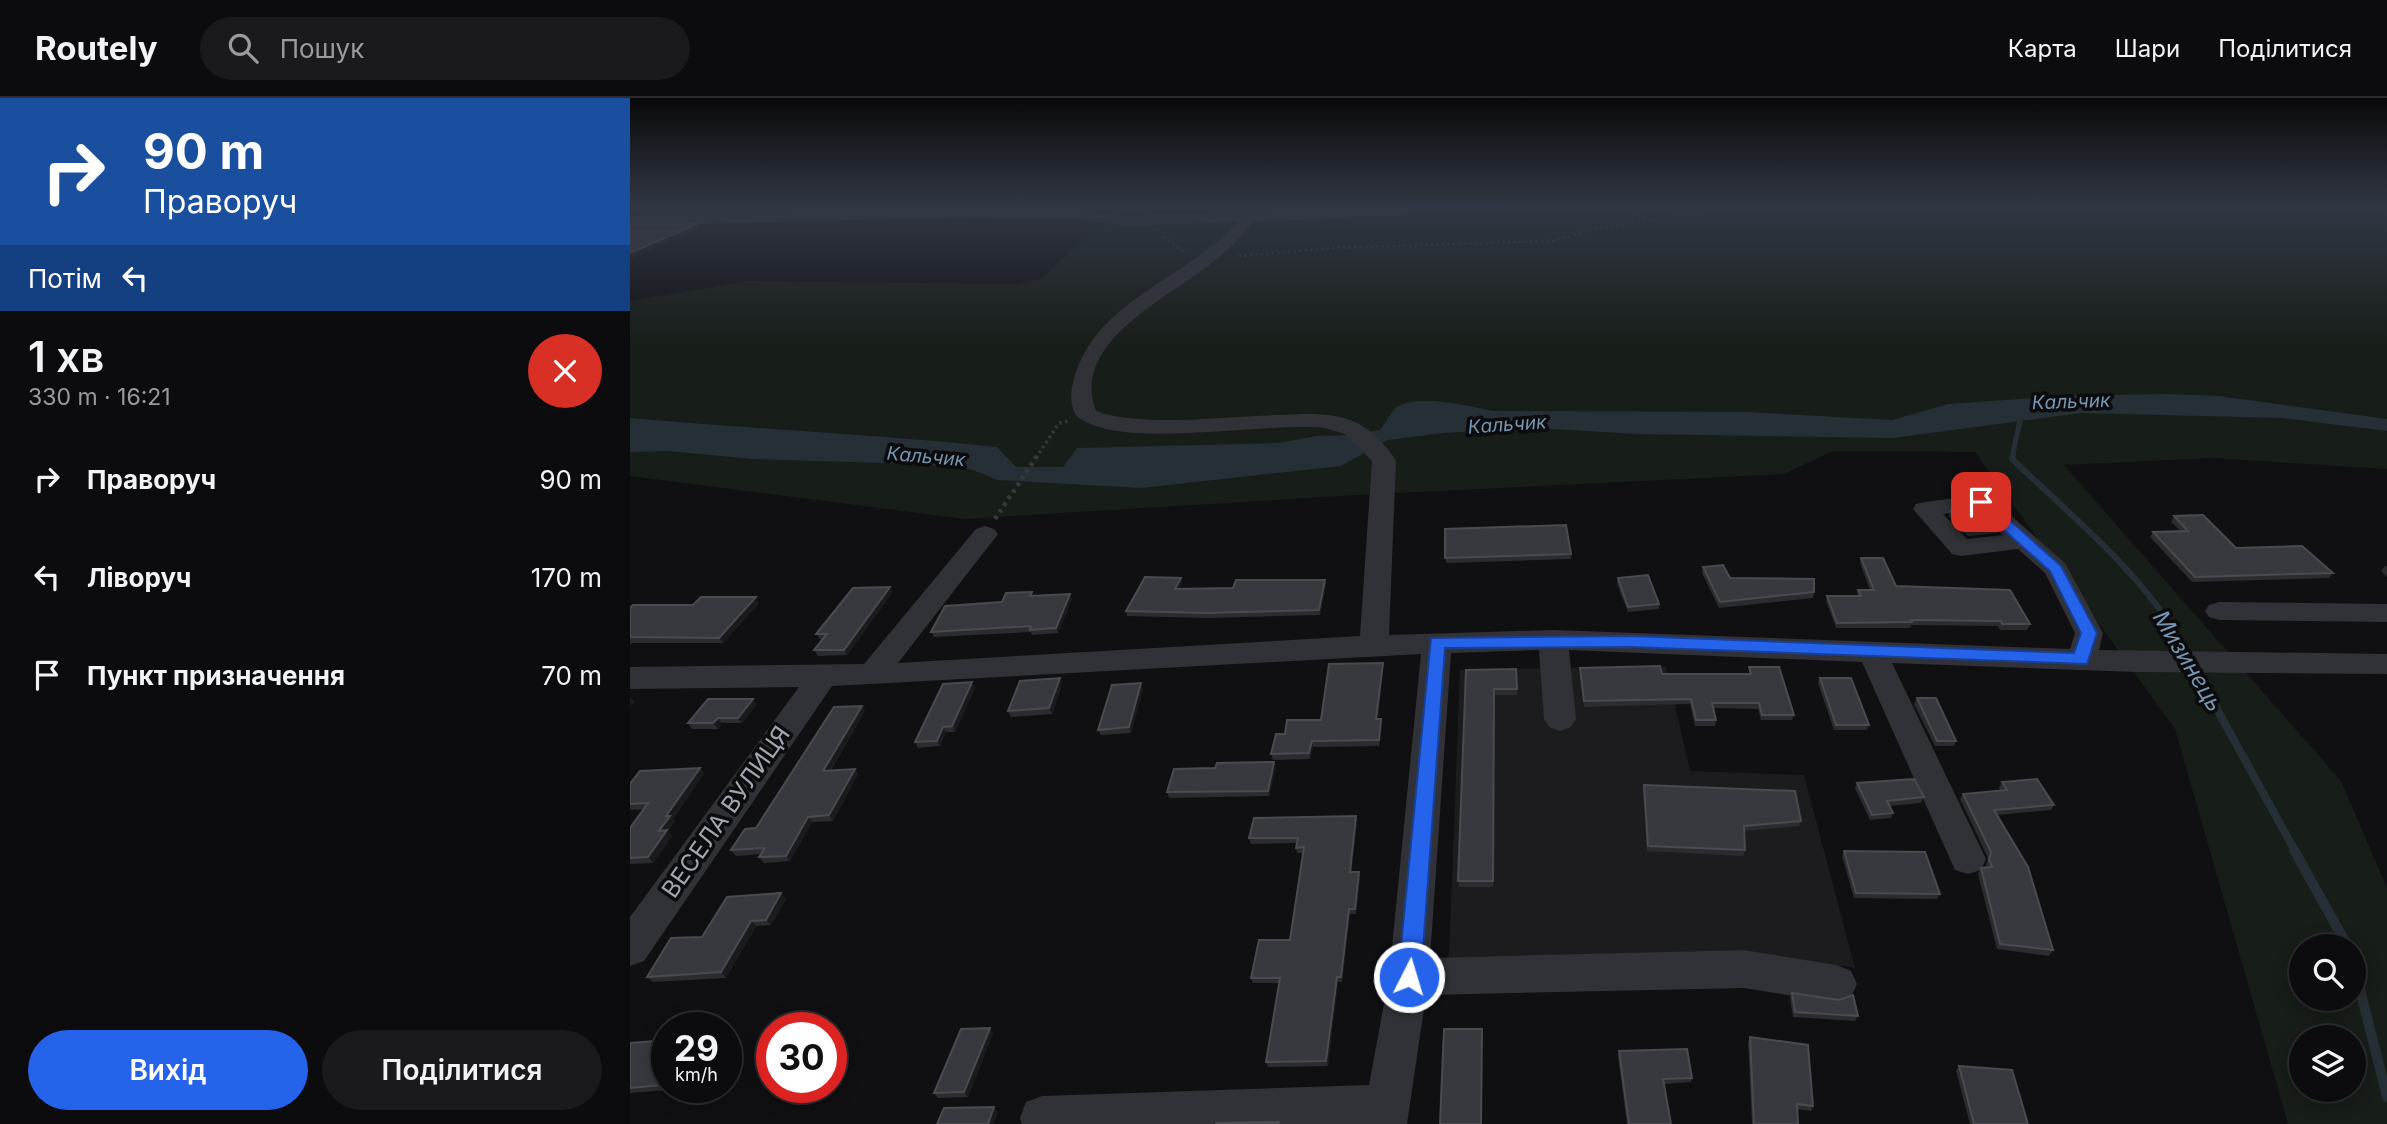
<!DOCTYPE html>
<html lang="uk">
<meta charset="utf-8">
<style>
body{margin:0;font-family:Inter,sans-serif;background:#1a1a1c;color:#f1f3f6;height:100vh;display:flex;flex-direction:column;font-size:26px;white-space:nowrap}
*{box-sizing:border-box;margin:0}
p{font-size:23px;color:#9a9b9e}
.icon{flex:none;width:38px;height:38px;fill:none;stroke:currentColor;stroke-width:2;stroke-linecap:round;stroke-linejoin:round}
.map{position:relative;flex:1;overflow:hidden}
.drawer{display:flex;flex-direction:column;background:#0c0c0e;width:630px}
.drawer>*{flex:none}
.guide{background:#1a4fa0;color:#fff;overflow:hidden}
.tools{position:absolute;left:1659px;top:836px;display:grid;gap:14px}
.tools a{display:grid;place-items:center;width:77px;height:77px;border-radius:50%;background:#0c0c0e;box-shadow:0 4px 18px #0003,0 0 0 2px #2c2c2e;font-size:35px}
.speed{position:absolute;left:21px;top:914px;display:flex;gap:14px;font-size:35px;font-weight:700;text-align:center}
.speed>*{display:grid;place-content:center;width:91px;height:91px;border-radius:50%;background:#0c0c0e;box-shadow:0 4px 18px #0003,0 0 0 2px #2c2c2e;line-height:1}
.speed small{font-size:18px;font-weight:400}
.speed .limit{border:10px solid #d22;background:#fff;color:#111}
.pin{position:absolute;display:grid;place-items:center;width:60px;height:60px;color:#fff;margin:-30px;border-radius:14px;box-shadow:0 4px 10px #0006}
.me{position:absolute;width:77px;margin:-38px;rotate:5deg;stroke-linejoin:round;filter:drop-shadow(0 0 5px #0008)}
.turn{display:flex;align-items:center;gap:24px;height:147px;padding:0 28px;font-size:32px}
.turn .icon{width:91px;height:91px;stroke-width:2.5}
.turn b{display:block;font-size:49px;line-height:60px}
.then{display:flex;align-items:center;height:66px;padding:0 28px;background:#0003;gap:14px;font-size:26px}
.round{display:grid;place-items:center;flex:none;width:74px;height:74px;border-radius:37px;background:#1a1a1c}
.overview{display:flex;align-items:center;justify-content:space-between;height:119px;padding:0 28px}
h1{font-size:42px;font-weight:600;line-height:52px}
.action{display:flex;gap:14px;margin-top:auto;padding:14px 28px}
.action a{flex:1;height:80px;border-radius:42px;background:#2563eb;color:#fff;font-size:28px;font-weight:600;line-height:80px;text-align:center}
.action a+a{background:#1a1a1c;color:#f1f3f6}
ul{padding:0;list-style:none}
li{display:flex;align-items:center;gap:21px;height:98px;padding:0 28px}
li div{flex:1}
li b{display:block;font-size:26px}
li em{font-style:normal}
header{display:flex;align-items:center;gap:42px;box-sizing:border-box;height:98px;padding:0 35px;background:#0c0c0e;border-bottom:2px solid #2c2c2e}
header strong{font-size:33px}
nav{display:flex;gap:38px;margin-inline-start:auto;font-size:24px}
.search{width:490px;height:63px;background:#1a1a1c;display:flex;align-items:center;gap:18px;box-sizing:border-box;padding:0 24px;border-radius:38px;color:#9a9b9e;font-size:26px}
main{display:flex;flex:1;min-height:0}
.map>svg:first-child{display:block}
.built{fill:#1c1c1f}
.green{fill:#171d18;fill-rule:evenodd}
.water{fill:#272f36}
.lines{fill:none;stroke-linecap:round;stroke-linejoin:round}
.stream-far3{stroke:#272f36;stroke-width:5}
.stream-far2{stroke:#272f36;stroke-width:6}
.stream-far1{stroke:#272f36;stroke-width:8}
.stream{stroke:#272f36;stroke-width:10}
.path-far2{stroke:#37393e;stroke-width:2.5;stroke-dasharray:2 3.5;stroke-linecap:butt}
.path-far1{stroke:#37393e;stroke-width:3.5;stroke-dasharray:2.5 3.5;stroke-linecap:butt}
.path{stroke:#37393e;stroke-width:4.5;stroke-dasharray:3.5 4.5;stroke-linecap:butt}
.minor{fill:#313237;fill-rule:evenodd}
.wall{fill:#2c2c30}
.shaded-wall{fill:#1b1b1e}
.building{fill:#38393e;stroke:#494b50;stroke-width:2}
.route{fill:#2563eb;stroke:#184099;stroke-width:2}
.labels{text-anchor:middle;stroke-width:7;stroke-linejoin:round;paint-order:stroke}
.far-water-label{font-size:19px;font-style:italic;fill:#7695b1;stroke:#0c0b0d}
.water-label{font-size:23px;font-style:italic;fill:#7695b1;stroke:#0c0b0d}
.near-street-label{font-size:24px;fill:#a1a7b3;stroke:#0c0b0d}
</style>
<header>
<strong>Routely</strong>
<div class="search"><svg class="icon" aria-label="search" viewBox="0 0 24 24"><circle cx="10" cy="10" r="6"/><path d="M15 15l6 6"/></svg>Пошук</div>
<nav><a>Карта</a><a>Шари</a><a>Поділитися</a></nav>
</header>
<main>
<section class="drawer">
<div class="guide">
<div class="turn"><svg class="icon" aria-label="right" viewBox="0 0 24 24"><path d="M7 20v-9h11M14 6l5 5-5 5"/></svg><div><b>90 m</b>Праворуч</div></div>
<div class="then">Потім<svg class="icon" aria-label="left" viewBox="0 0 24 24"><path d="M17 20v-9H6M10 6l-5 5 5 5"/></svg></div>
</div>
<div class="overview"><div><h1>1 хв</h1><p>330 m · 16:21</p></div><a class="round" style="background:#d93025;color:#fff"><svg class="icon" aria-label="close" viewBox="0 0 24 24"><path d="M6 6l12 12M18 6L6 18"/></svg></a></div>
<ul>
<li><svg class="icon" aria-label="right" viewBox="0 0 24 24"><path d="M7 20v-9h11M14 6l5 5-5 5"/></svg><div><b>Праворуч</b></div><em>90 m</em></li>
<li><svg class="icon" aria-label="left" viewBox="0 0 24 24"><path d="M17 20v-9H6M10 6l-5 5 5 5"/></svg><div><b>Ліворуч</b></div><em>170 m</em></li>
<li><svg class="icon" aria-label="arrive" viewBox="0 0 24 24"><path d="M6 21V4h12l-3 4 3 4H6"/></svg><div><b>Пункт призначення</b></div><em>70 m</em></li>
</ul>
<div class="action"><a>Вихід</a><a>Поділитися</a></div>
</section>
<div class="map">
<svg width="1757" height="1026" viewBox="0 0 1757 1026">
<rect width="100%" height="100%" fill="#101012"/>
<polygon class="built" points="1036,568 1060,673 1174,677 1225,870 1114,852 819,860 830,572"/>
<g class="green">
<polygon points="160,108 343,108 254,115 0,120 0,110"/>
<path d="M855,108H1757V371L1582,360L1434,367L1711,683L1757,790V1026H1658L1545,631L1345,354L1203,353L1154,376L726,397L335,421L0,378V203L118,183L385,186L411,181L459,135L494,123ZM1671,849H1724V901H1671ZM1671,940H1724V992H1671Z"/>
</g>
<path class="water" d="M1535,296L1589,298L1757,321V333L1653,320L1452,315L1263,340L1008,336L906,330L813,335L758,342L711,368L511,390L368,382L340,371L286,366L122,361L39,353L0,354V320C122,331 245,336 367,349L386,369H433L447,350L648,345L686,338L723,337L750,332C755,326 761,313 767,309C789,295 839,308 863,313L1117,314L1262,322L1318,306L1431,298Z"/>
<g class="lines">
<polyline class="stream-far3" points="1382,360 1392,314"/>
<path class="stream-far2" d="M1383,358L1382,361C1432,409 1512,476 1545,535"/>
<polyline class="stream-far1" points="1544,533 1665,753"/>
<g class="stream">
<polyline points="1664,752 1718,849"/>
<polyline points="1724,868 1757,999"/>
</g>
<g class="path-far2">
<polyline points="1718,108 1757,117"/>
<polyline points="980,126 1030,108"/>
<polyline points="534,139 555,155"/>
<polyline points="609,158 702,150 922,143 965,131 1069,115 1154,108"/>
</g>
<polyline class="path-far1" points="406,360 429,325 438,323"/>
<polyline class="path" points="365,421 407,358"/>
<g class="minor">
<path d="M781,108H875L868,112L623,124C607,146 585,163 563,179C523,207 442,251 466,313C511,330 597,318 648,317C674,316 703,313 727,325C742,332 756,348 766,362L759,537L923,532L1440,551L1445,535L1415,475L1388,451L1331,458L1322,456L1283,411L1286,406L1295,404L1351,397L1360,399L1435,465L1473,535L1469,552L1757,556V576L1507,574L1262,565L1356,761L1351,772L1338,776L1325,772L1232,564L939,552L946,621L941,629L930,633L919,629L914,621L909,552L821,555L800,860L1114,852L1207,867L1221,873L1227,886L1221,899L1207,905L1114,890L796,897L777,1026H392L390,1020L396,1004L412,998L739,987L759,879L791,556L202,588L14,863L0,868V819L169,589L0,591V569L234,566L346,431L355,428L364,431L368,436L268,565L730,538L742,363L715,336L695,330C633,324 501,351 452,322C441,317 440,299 442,289C447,262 462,239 481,221C520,185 571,164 608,124L494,128L450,121L328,119L0,128V118L328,111L450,113L494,118ZM1345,412L1373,437L1337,441L1313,416Z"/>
<polygon points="1589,504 1757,506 1757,524 1589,522 1579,519 1575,513 1579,507"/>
</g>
</g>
<g class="wall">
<polygon points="1320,413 1369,430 1367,435 1338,438 1319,418"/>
<polygon points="1544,418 1606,450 1703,475 1699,480 1562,484 1520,439 1523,434 1551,433 1541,424"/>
<polygon points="815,431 941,456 941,461 816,465"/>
<polygon points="1231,460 1266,488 1400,526 1397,532 1370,532 1368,528 1281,527 1280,530 1206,530 1196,503 1197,498 1227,498 1228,492 1240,492 1230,465"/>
<polygon points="1755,468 1757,468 1757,479 1751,473"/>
<polygon points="1073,469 1100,480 1184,494 1183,500 1089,510 1072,475"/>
<polygon points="988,480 1029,506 1029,511 998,514 987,486"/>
<polygon points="695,482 696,488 690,517 578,520 497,518 496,513 552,486 550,490 603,490"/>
<polygon points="262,495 217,557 188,558 184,552 193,541 190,541 186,536"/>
<polygon points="404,498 442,501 428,535 402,537 401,534 304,539 301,534 372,504"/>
<polygon points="129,505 93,545 2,545 0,547 0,510"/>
<polygon points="753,565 753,571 748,621 751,621 752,626 749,648 683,649 680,661 643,662 641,656 655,636 691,622"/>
<polygon points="1119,569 1164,617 1162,622 1131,622 1128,611 1083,610 1086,622 1085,628 1065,628 1060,606 954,609 950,570 1032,576 1119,576"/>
<polygon points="886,571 887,597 864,597 863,789 829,789 836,572"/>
<polygon points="1190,580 1239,627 1237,632 1204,632 1188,585"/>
<polygon points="342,584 345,590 325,634 316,634 310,648 288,650 285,644"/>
<polygon points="432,586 422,616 381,619 378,613"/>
<polygon points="513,591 501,635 471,637 468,632"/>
<polygon points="1287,600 1326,643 1324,648 1305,648 1284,606"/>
<polygon points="127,606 112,625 92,625 88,631 62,631 58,625"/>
<polygon points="235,613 201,672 225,671 228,676 203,723 182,724 160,763 134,765 129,759 131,756 106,758 101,752 126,730"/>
<polygon points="646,669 639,698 539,700 537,694 585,670"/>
<polygon points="74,675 43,721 45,723 38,733 42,738 23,765 0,766 0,730 14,711 0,712 0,686"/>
<polygon points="1372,684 1424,707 1421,712 1367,717 1423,852 1419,858 1367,851 1348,776 1351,770 1357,769 1356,768 1358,760 1330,701 1333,696 1371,693 1369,689"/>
<polygon points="1227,685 1294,699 1291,705 1260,708 1263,715 1261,720 1240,722 1225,690"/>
<polygon points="1014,687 1171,723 1169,728 1114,733 1115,752 1113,758 1017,753 1013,693"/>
<polygon points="726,718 727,724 721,774 730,780 726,816 720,816 712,884 708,884 698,968 638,969 636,964 649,885 623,885 621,880 660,842 673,755 667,755 666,750 667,745 621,746 619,740"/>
<polygon points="1214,753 1310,796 1307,801 1224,800 1212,758"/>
<polygon points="151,795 156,801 141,827 126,828 96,880 23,884 17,879 72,839"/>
<polygon points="1162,895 1228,918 1225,923 1163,919 1160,900"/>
<polygon points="363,935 338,999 308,1000 304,995"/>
<polygon points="1120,939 1183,1008 1181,1013 1167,1011 1168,1026 1122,1026 1118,944"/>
<polygon points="0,945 38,992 0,995"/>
<polygon points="989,953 1062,980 1061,984 1034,986 1041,1026 997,1026 988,958"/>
<polygon points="1329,968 1398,1026 1340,1026 1326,973"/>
</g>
<g class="shaded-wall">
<polygon points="67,126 69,130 2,160 0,155"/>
<polygon points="551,480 552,486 547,496 545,491"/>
<polygon points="695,482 696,488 690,517 689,512"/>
<polygon points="260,489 262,495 217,557 214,552"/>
<polygon points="440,496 442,501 428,535 426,530"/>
<polygon points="126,499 129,505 93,545 89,540"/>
<polygon points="753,565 753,571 747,626 746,621"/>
<polygon points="430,580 432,586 422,616 419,610"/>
<polygon points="342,584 345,590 325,634 322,628"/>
<polygon points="511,585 513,591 501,635 499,629"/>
<polygon points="0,598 5,604 0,609"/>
<polygon points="123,601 127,606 112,625 108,620"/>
<polygon points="232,608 235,613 197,678 193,673"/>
<polygon points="88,620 92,625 88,631 83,625"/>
<polygon points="751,621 752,626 749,648 749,642"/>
<polygon points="313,629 316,634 310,648 307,643"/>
<polygon points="682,643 683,649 680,661 679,655"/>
<polygon points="644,664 646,669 639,698 638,693"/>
<polygon points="70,670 74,675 43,721 45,723 38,733 42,738 23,765 18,759 36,718"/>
<polygon points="225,671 228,676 203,723 199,717"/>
<polygon points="726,718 727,724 721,780 720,774"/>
<polygon points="178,719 182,724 160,763 156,758"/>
<polygon points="729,774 730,780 726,816 725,811"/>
<polygon points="151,795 156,801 141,827 136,822"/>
<polygon points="719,811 720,816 712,884 711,879"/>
<polygon points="121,823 126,828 96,880 91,874"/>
<polygon points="707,879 708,884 698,968 696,963"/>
<polygon points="360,930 363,935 338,999 334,994"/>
<polygon points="37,978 37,989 40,989 38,992 32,987"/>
<polygon points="364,1009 368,1014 364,1026 358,1026"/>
</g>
<g class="building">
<polygon points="67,126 0,155 0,127"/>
<polygon points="1346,410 1369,430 1340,433 1320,413"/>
<polygon points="1573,417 1606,450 1672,448 1703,475 1565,479 1523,434 1558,433 1544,418"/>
<polygon points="936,427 941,456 815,460 815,431"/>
<polygon points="1231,460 1253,460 1266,488 1380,492 1400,526 1372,526 1371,523 1281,522 1282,524 1207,525 1197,498 1231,498 1228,492 1244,492"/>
<polygon points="1093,467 1100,480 1184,481 1184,494 1090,504 1073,469"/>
<polygon points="1018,477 1029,506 998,509 988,480"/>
<polygon points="515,479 551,480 545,491 603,490 606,482 695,482 689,512 576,515 496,513"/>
<polygon points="260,489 214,552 184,552 197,536 186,536 223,490"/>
<polygon points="402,494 400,498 440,496 426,530 400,532 401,528 301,534 315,508 372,504 376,495"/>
<polygon points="71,499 126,499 89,540 0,539 0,510 3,507 63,507"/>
<polygon points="753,565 746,621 751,621 749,642 682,643 679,655 641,656 646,636 655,636 657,622 691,622 699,566"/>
<polygon points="1030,568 1032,576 1121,576 1119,569 1149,569 1164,617 1132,617 1129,605 1082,605 1086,622 1066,622 1061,601 954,603 950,570"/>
<polygon points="886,571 887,591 864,591 863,783 828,783 836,572"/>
<polygon points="430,580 419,610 378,613 390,583"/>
<polygon points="1190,580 1221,580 1239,627 1206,627"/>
<polygon points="342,584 322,628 313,629 307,643 285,644 313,586"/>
<polygon points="511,585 499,629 468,632 482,587"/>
<polygon points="1287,600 1306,600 1326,643 1307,643"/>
<polygon points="78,601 123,601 108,620 88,620 83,625 58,625"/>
<polygon points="232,608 193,673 225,671 199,717 178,719 156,758 129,759 135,750 101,752 115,731 126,730 204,609"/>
<polygon points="644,664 638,693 537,694 544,671 585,670 587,665"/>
<polygon points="70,670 36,718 40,718 29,733 37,732 18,759 0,760 0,730 18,705 0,706 0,686 10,673"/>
<polygon points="1284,681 1294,699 1257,703 1263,715 1242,717 1227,685"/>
<polygon points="1407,681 1424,707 1364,712 1398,769 1423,852 1370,846 1351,770 1362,769 1359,762 1361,754 1333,696 1377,692 1372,684"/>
<polygon points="1014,687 1165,693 1171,723 1114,728 1115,752 1018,748"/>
<polygon points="726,718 720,774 729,774 725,811 719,811 711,879 707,879 696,963 636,964 650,880 621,880 629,842 660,842 674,749 666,750 668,740 619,740 624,720"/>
<polygon points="1214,753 1295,754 1310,796 1226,795"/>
<polygon points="151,795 136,822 121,823 91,874 17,879 41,840 72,839 97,799"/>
<polygon points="1162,895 1209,902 1223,897 1228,918 1165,914"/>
<polygon points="360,930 334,994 304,995 331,931"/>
<polygon points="814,931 852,931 851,1026 810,1026"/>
<polygon points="1120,939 1178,947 1183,1008 1167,1006 1168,1026 1124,1026"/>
<polygon points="37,942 37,978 32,987 0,990 0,945"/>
<polygon points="1057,951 1062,980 1033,981 1041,1026 999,1026 989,953"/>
<polygon points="1329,968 1382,972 1398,1026 1344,1026"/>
<polygon points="364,1009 358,1026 307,1026 314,1010"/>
<polygon points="649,1024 648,1026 586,1026 586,1025"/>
</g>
<linearGradient id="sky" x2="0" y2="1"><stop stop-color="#09090a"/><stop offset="0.43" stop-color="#313744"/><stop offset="1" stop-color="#313744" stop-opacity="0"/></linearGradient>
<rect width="1757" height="251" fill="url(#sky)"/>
<polygon class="route" points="1351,400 1356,401 1431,468 1467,535 1457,566 1001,549 815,550 791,879 788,887 779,890 771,887 768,879 801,540 1001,538 1444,555 1451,535 1420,473 1346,407 1346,401"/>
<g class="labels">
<g class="far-water-label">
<text transform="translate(1441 303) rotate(-2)" y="7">Кальчик</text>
<text transform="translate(877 326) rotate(-4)" y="7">Кальчик</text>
<text transform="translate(296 358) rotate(5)" y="7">Кальчик</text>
</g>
<g class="water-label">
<text transform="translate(1558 563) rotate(59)" y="8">Мизинець</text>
</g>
<g class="near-street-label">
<text transform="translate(96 714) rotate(-55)" y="8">ВЕСЕЛА ВУЛИЦЯ</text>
</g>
</g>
</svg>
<div class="tools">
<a><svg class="icon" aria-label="search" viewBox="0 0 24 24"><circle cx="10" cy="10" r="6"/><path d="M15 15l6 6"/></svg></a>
<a><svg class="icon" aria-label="layers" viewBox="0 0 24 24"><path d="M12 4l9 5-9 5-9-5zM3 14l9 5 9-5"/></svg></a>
</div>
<div class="speed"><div>29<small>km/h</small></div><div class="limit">30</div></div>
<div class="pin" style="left:1351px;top:404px;background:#d93025"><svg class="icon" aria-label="arrive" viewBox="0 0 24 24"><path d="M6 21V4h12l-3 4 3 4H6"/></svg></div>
<svg class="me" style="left:779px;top:879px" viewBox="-20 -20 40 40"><circle r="17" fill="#2563eb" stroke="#fff" stroke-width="3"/><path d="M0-11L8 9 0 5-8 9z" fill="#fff"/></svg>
</div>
</main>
